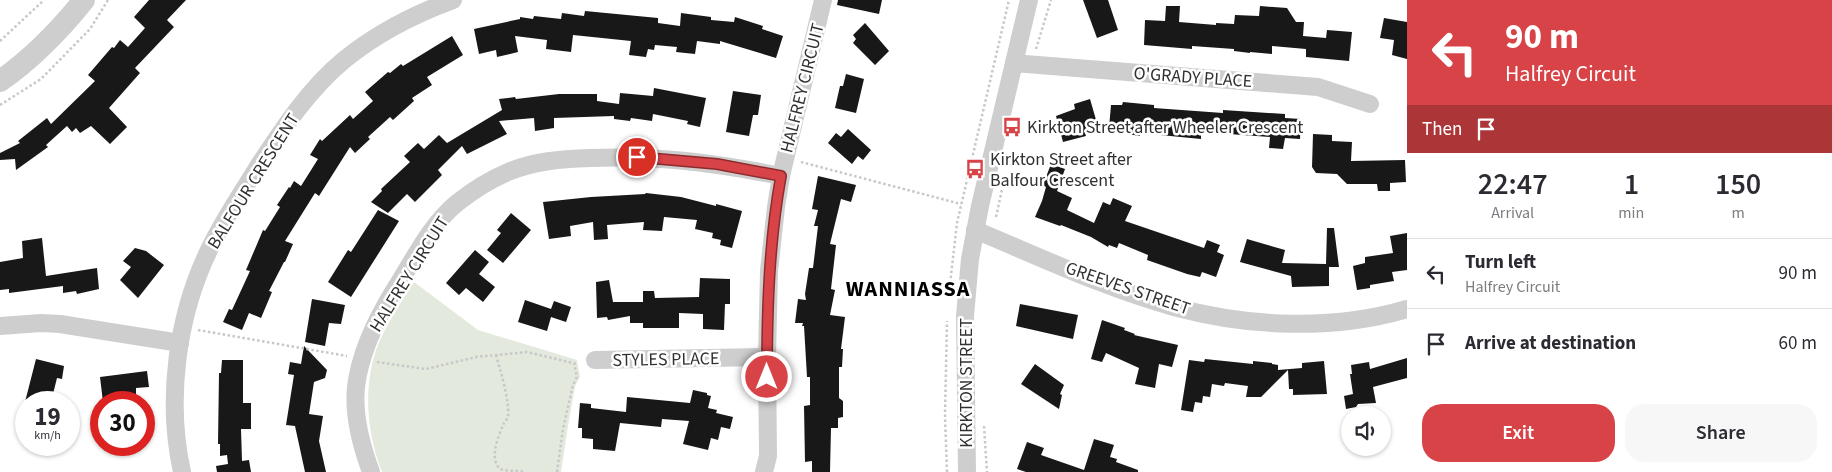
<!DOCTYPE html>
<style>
body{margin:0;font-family:"Source Sans 3",sans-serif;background:#f7f7f7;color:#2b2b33;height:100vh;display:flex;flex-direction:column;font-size:19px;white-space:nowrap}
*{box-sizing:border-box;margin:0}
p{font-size:16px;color:#7c7c81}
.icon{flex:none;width:28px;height:28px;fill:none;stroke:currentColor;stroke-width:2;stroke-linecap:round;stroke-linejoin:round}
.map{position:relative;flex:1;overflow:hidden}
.drawer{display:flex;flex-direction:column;background:#fff;width:425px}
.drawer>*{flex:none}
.hud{background:#d84347;color:#fff;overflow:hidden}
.tools{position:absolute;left:1341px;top:406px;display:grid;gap:10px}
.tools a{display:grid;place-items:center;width:50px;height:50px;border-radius:50%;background:#fff;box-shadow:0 1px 4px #0004;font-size:25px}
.speed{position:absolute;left:15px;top:391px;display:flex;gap:10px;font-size:25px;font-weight:700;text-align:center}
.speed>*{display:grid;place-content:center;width:65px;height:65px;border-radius:50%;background:#fff;box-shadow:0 1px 4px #0004;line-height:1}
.speed small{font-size:12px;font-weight:400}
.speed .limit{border:8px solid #d22;background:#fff;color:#111}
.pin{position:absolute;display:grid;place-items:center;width:42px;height:42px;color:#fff;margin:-21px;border:2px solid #fff;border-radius:50%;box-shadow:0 1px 5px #0007}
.me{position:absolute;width:55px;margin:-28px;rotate:0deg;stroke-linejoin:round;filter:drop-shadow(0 0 4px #0008)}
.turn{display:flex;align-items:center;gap:18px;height:105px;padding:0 15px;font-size:22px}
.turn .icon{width:65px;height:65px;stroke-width:2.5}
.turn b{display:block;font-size:35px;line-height:42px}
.then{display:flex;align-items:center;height:48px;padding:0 15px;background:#0003;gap:10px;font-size:19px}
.eta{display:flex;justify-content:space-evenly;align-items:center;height:85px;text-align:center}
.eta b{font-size:30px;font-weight:600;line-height:35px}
.cta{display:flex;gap:10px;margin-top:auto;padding:10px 15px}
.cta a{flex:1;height:58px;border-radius:20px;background:#d84347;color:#fff;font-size:20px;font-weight:600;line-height:58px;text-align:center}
.cta a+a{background:#f7f7f7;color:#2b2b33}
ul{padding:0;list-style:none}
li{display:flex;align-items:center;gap:15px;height:70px;padding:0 15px;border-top:1px solid #e1e1e2}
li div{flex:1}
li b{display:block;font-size:19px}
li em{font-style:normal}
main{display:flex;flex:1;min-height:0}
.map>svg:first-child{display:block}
.green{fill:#e3e9dd}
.building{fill:#181818}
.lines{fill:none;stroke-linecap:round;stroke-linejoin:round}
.path{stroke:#c8c8c8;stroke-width:2.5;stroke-dasharray:2.5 2.5;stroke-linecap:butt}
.minor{stroke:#cecece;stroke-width:18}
.tertiary{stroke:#cecece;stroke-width:22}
.route-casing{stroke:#8c2c2e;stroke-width:12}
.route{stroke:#d84347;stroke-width:9}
.labels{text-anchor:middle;stroke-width:5;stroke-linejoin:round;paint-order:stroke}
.street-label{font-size:18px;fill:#313131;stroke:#fff}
.poi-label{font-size:18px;fill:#313131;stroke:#fff;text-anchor:start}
.district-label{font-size:22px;font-weight:bold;letter-spacing:1px;fill:#000;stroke:#fff}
</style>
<main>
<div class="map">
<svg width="1407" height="472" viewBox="0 0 1407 472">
<rect width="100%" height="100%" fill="#fff"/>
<path class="green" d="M414,282L478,330L577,360L580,377L575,386L567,432L561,472H382C367,434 363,390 376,350C385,326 400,304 414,282Z"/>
<g class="building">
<polygon points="149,0 186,0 167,20 174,27 135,68 140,73 109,108 127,127 110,144 91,126 80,133 76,128 72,132 67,126 46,145 48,147 16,170 15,159 0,160 0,153 20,143 18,141 47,118 51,124 95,81 88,75 112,47 114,48 120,40 128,47 145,28 134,17"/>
<polygon points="838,0 882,0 879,14 837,5"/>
<polygon points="1083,0 1108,0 1118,30 1097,38"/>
<polygon points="1166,6 1180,6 1179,22 1216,25 1216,23 1234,24 1235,15 1259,16 1260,6 1287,8 1296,22 1304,22 1303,36 1326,38 1327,30 1352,32 1349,61 1306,57 1306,49 1272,46 1272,54 1250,52 1250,53 1234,51 1234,49 1192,46 1192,49 1144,45 1145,20 1165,21"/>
<polygon points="585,11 658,18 658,23 680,26 681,13 711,17 711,20 734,22 735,17 763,26 762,29 783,36 776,58 720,41 720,44 697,41 695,54 676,52 677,47 655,45 654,50 648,49 646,57 629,55 631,41 573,35 571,52 546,49 547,40 515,36 518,52 497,57 496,50 479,54 474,29 520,19 520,17 533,19 534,16 561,19 562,13 584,16"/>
<polygon points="1384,18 1407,22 1407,59 1392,55 1394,40 1380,38"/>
<polygon points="865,23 889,51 875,65 853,43 856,39 853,35"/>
<polygon points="452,36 463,55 427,77 432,85 412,98 414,101 393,120 390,117 368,137 370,139 355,153 350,147 319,196 315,193 285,241 293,244 285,262 284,262 269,291 272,292 261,318 249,313 242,330 223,322 229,309 232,310 250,271 246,270 263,230 265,231 280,207 277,205 289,187 290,188 294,181 301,186 318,159 310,155 320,139 322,141 350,115 353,119 373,101 365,92 388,72 390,73 401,64 403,66"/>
<polygon points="846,74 864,79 856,113 835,108 840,86 843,86"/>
<polygon points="654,88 706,98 700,127 687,124 688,121 653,114 652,121 631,118 630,121 614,119 614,116 554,118 554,128 535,131 534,118 499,121 507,134 467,154 462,146 438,170 442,175 415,202 407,194 388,213 371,202 382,191 381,189 410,162 404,156 418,143 424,149 439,135 447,143 502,110 499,99 515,97 516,99 559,94 597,94 597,101 619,104 620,93 653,96"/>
<polygon points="733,91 761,95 758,115 753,115 749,136 726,132"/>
<polygon points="1090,99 1099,130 1085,133 1086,136 1063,142 1056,116 1075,109 1074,104"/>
<polygon points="1123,102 1154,105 1154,108 1223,113 1223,110 1285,114 1285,118 1301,119 1300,139 1285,138 1283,149 1269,148 1270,137 1201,132 1201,139 1140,133 1140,136 1121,133 1122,125 1109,128 1111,105 1122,105"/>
<polygon points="848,129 871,150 863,160 858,156 852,164 828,143 836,133 841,137"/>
<polygon points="1313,134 1332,135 1332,141 1352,142 1351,161 1405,160 1406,182 1390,183 1390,191 1378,191 1377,184 1347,184 1337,174 1316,173 1312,167"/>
<polygon points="1051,164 1065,169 1057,191 1072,198 1067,210 1094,223 1103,202 1110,205 1113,198 1132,206 1125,221 1204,248 1207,240 1220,245 1217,252 1224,255 1216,277 1202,272 1200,277 1187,274 1147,260 1148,255 1119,243 1117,248 1109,245 1108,247 1091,237 1061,225 1060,226 1035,217 1042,201 1046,187 1043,185"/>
<polygon points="818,176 856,185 851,202 841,199 830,244 836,245 831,289 835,290 830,315 845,317 841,349 843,349 842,367 839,367 839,398 843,401 843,417 838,418 838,428 831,428 830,472 812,472 812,461 805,462 804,406 810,405 810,377 807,377 804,326 802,326 803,323 795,323 798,299 806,300 805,294 809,268 813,268 818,226 814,226 818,210 812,209"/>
<polygon points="646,193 681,197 716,206 716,204 742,211 732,248 720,245 721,240 712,238 713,233 695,229 697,220 664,217 662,231 643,230 644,222 607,225 608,239 594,240 593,222 570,226 571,236 549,239 543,202 591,197 645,194"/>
<polygon points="378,210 399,221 351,297 328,282 348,250 351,252"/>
<polygon points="511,213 531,230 503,263 487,250 501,233 497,230"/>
<polygon points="1327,228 1334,228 1339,267 1329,267 1329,286 1292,287 1291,276 1240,262 1247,239 1285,250 1282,263 1326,264"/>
<polygon points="1407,233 1407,270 1392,272 1394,281 1370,285 1370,288 1357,290 1353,266 1365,263 1365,257 1393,253 1390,236"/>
<polygon points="42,238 46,276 97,268 99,289 77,294 76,291 63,293 63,286 9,293 9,289 0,290 0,262 23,258 22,241"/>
<polygon points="135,248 146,251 164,265 138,298 120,280 131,267 123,261"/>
<polygon points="475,250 489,262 479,274 495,287 483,302 466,288 459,295 446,283"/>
<polygon points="700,278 730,279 730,304 725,304 724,330 703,329 703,314 679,313 679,328 643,328 643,323 630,323 630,316 608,320 607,317 597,318 596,282 609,280 613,302 643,302 643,291 654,291 655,298 699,297"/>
<polygon points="312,299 345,305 341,324 329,323 325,346 305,342"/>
<polygon points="525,300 551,309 554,301 571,307 566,322 551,317 547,331 518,322"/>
<polygon points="1020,304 1078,315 1073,339 1016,326"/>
<polygon points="1102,320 1125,328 1124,330 1135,334 1134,335 1178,345 1172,367 1159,364 1155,388 1135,384 1139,368 1106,353 1102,362 1091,359"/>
<polygon points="304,346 327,370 325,378 314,382 309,414 323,416 319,441 326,472 305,472 295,426 286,425 294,375 288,374 290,362 301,364"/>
<polygon points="1407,358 1407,378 1373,387 1376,403 1358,404 1356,407 1346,409 1344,396 1353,394 1350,374 1352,374 1351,365 1369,362 1370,369"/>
<polygon points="36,359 64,366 62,379 57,378 51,402 25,402"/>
<polygon points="1205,359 1253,364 1253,361 1272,363 1272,364 1278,365 1278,370 1302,368 1302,363 1324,361 1327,394 1293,395 1293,389 1289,389 1288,370 1261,397 1246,397 1248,386 1225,383 1224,386 1212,384 1210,397 1203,396 1202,403 1195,402 1193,412 1181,410 1189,360 1204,362"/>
<polygon points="222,360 243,360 243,403 251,403 251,429 241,429 242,461 249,460 251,472 217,472 216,466 228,464 227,455 220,456 220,444 218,444 219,373 221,373"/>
<polygon points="1035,364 1064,385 1060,394 1062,395 1059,409 1021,384"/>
<polygon points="147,371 149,387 136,388 136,397 115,399 115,402 103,402 100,377"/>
<polygon points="693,390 707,393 707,395 711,396 708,408 717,410 716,413 733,417 730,429 721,427 718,440 711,438 708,450 683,444 689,421 662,419 661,427 620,423 615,451 593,449 593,439 582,438 582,428 578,428 580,403 591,404 591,408 626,412 627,397 690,403"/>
<polygon points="1094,439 1114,445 1110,457 1117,459 1116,462 1138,470 1138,472 1026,472 1017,469 1027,442 1044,448 1041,455 1084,470"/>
</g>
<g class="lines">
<g class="path">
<polyline points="0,41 44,0"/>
<polyline points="1036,49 1051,0"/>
<polyline points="0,105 41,79 90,29 108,0"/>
<polyline points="801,162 961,204"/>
<polyline points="996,217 1005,176"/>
<polyline points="949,293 957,223 1009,0"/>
<polyline points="198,330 347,356"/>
<path d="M496,355C500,369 510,402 508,416C508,418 505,422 504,423C499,435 489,456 499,468C504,472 516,470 525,472"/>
<polyline points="377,362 426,369 476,357 527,352 577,364"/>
<polyline points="984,426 987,472"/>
<polyline points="557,472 563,429 573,385 577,377 574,364"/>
<polyline points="947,472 945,416 947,321"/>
</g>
<g class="minor">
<polyline points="1014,63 1318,87 1370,104"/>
<path d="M975,230C1040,257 1105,288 1174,307C1248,327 1333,331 1407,309"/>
<polyline points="0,326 41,323 60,324 180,343"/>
<polyline points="595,360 767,357"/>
<path d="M182,472C166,400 177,316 209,250C223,220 242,193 259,165C284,127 309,89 344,60C377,33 415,14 453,0"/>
<path d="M371,472C361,445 353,416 356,387C360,353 377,318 395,289C413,261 430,225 457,203C472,191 489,180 508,172C534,161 562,159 590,158C657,155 715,163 781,176"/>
<polyline points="764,472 768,456 767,357 769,271 776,207 781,176 823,0"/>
<polyline points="967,472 965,316 970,259 980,206 1029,0"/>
</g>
<path class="tertiary" d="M0,81C33,58 59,31 84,0"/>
</g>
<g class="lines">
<defs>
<path id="route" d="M637,157L717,164L781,176C769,242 767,309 767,377"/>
</defs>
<use href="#route" class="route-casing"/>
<use href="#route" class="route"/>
</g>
<defs>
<symbol id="bus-bare" viewBox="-9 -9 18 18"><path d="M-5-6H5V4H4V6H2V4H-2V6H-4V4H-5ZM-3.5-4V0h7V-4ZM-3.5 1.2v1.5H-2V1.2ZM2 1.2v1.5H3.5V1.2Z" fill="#d84347" stroke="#fff" stroke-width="2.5" paint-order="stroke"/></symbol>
</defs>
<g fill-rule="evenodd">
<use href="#bus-bare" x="998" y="113" width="28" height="28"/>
<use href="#bus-bare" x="961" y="155" width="28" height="28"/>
</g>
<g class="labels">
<g class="street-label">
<text transform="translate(1193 77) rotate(4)" y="6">O'GRADY PLACE</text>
<text transform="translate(802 88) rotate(-76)" y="6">HALFREY CIRCUIT</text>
<text transform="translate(253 181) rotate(-58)" y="6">BALFOUR CRESCENT</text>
<text transform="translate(409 274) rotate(-58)" y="6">HALFREY CIRCUIT</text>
<text transform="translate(1128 288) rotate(19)" y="6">GREEVES STREET</text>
<text transform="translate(666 359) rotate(-1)" y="6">STYLES PLACE</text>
<text transform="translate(966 383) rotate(-90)" y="6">KIRKTON STREET</text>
</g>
<g class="poi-label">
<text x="1027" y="133">Kirkton Street after Wheeler Crescent</text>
<text x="990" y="165">Kirkton Street after<tspan x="990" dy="21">Balfour Crescent</tspan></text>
</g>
<g class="district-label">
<text x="908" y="296">WANNIASSA</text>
</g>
</g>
</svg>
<div class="tools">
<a><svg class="icon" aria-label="sound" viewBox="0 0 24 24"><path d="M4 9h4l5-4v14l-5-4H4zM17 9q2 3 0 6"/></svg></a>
</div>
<div class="speed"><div>19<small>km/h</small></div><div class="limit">30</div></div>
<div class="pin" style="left:637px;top:157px;background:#d93025"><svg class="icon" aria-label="arrive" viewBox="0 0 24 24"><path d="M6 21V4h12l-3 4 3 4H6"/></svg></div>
<svg class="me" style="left:767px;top:377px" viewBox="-20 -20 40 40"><circle r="17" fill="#d84347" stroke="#fff" stroke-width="3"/><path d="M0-11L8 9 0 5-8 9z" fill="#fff"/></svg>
</div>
<section class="drawer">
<div class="hud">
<div class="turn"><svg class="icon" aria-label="left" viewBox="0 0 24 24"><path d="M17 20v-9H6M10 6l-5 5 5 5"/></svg><div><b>90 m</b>Halfrey Circuit</div></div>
<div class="then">Then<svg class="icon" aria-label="arrive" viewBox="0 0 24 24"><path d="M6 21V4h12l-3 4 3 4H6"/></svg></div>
</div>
<div class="eta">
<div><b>22:47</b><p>Arrival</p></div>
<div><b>1</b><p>min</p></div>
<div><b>150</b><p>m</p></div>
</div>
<ul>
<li><svg class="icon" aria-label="left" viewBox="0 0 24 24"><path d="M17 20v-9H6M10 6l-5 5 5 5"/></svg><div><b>Turn left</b><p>Halfrey Circuit</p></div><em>90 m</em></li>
<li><svg class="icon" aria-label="arrive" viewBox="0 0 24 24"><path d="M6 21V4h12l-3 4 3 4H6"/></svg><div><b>Arrive at destination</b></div><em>60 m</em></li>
</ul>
<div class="cta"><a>Exit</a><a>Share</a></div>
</section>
</main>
